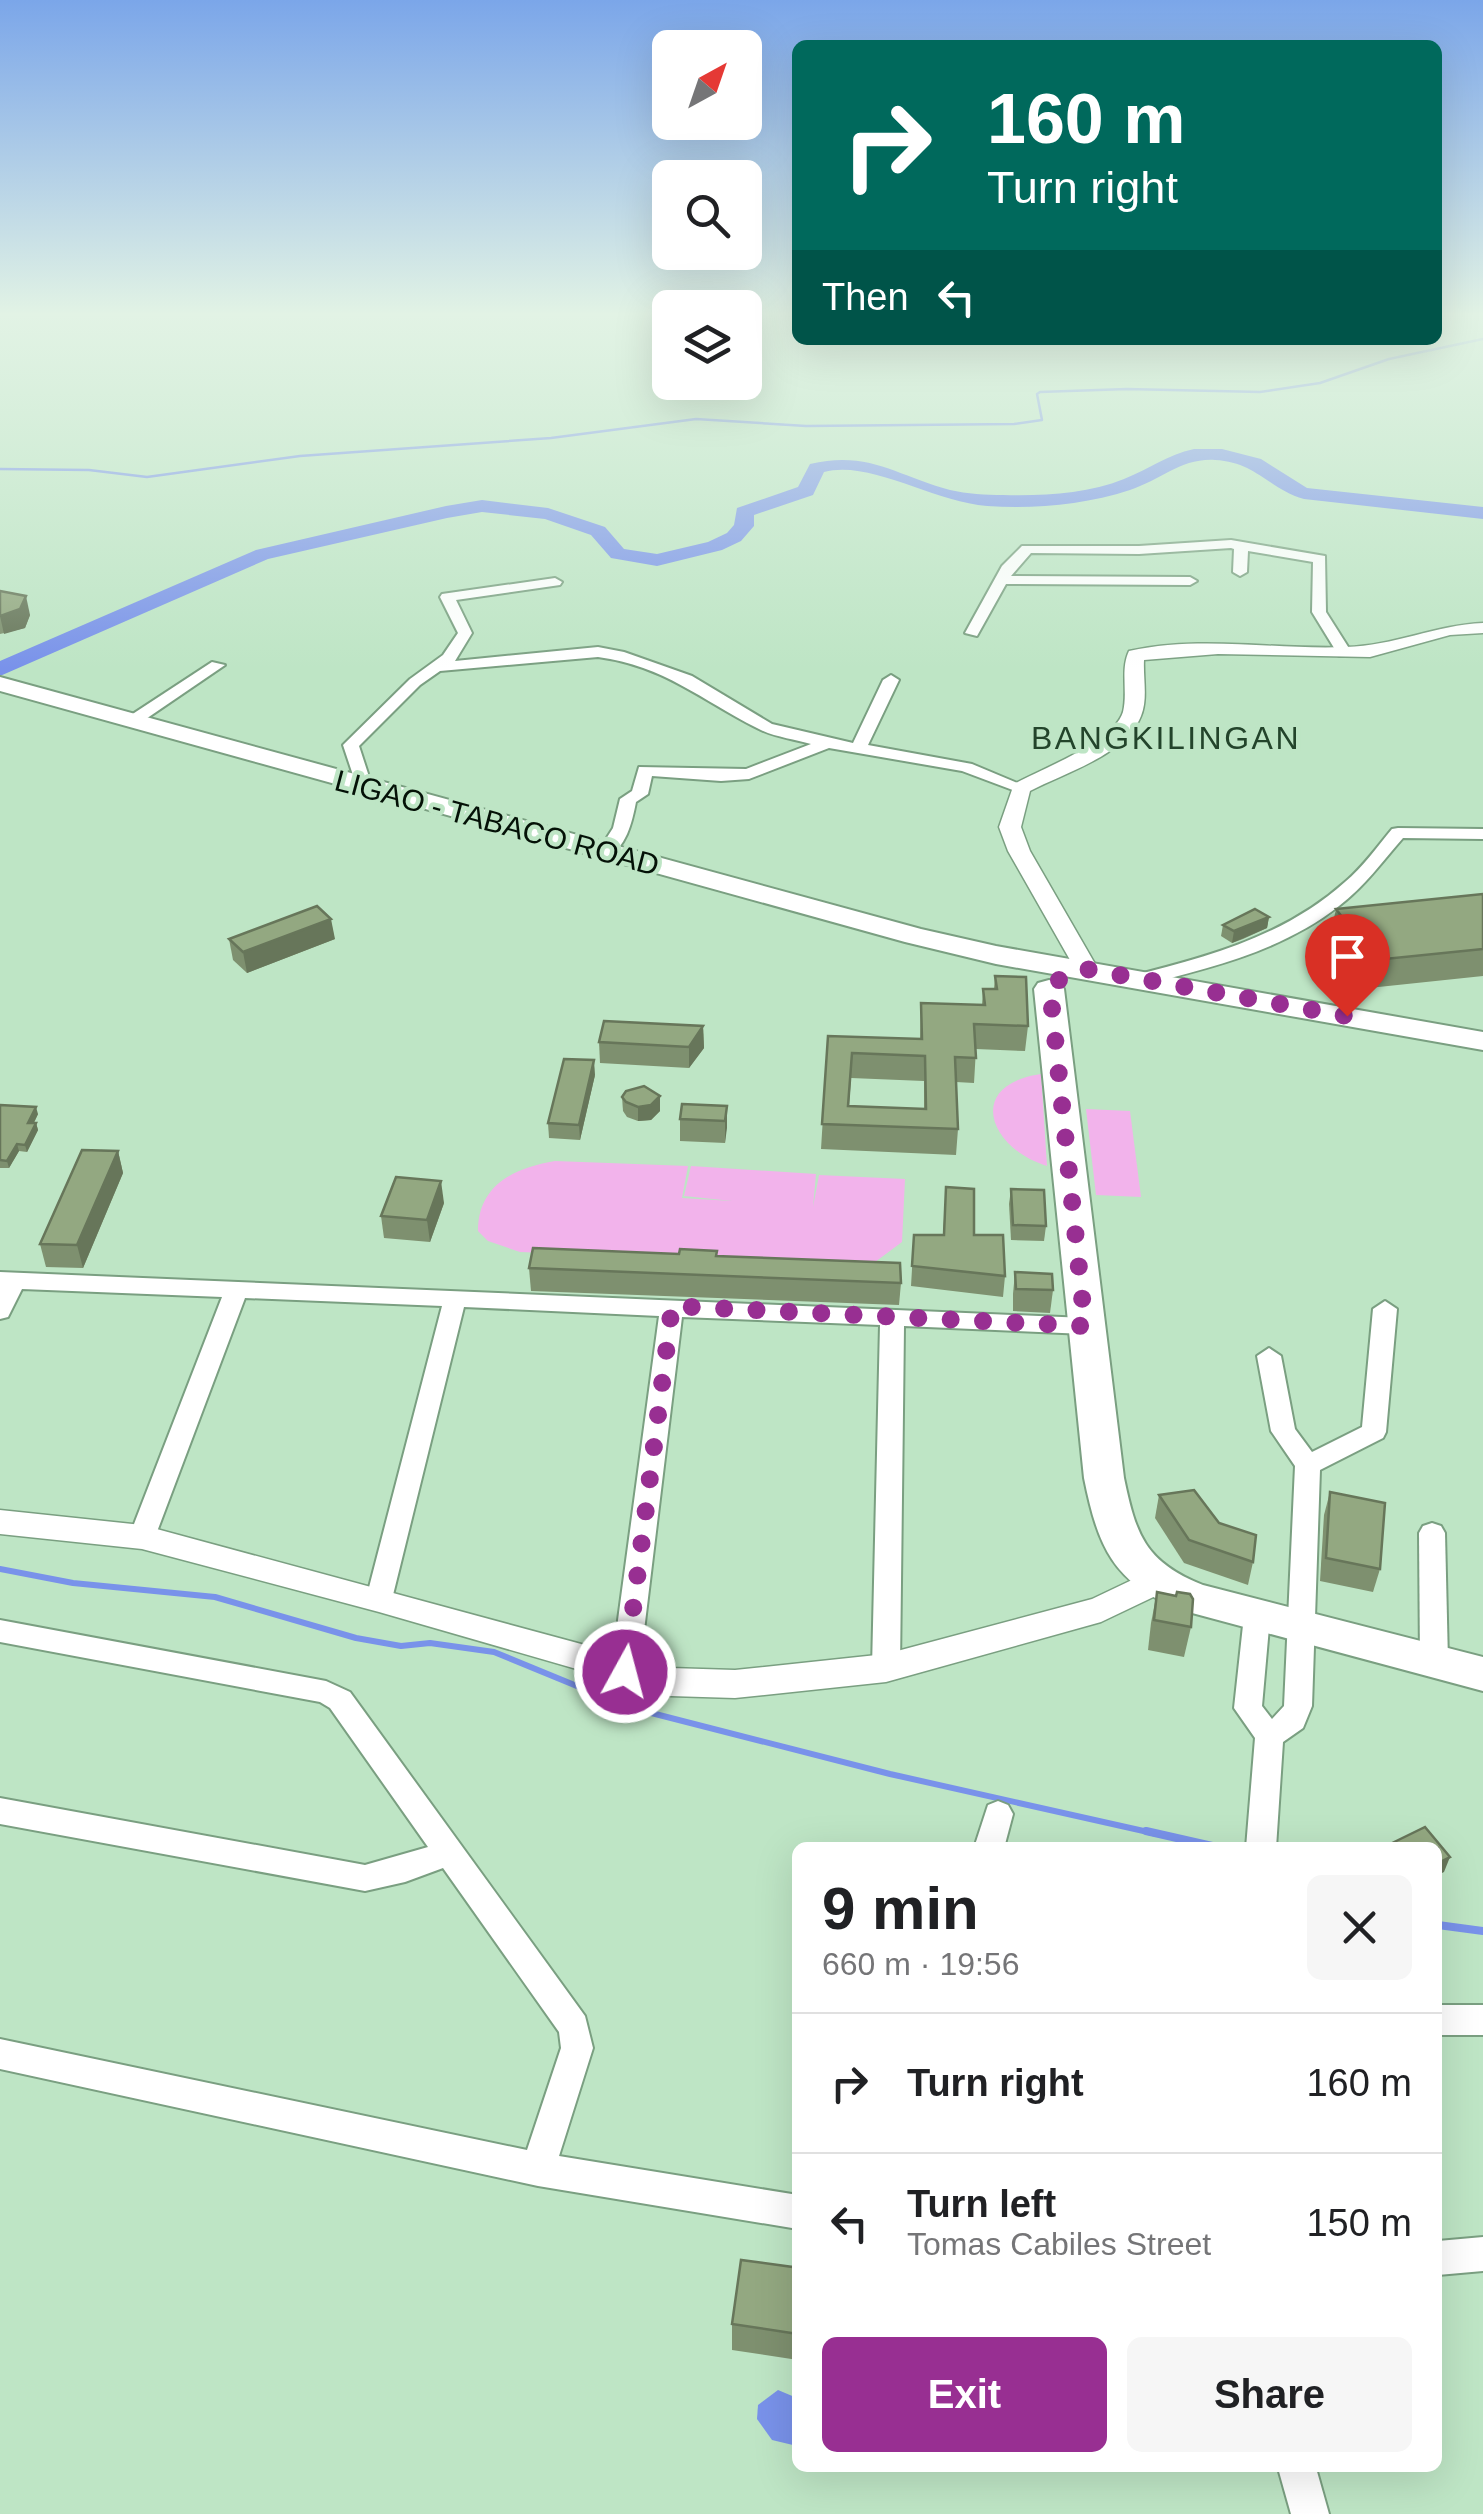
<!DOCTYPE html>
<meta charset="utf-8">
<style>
body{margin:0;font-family:Helvetica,sans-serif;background:#f6f6f6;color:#202124;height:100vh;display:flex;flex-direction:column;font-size:38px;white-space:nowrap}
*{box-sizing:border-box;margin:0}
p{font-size:32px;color:#757577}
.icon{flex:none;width:55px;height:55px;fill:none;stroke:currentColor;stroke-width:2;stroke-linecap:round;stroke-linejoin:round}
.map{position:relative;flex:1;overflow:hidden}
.panel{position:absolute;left:792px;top:1842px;width:650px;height:630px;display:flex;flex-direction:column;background:#fff;border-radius:15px;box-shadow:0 10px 40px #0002}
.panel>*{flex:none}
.banner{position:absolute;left:792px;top:40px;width:650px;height:305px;border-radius:15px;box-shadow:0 10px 40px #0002;background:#00695c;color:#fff;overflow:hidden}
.needle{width:65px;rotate:40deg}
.fabs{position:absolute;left:652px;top:30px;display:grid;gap:20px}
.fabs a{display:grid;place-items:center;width:110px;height:110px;border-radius:15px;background:#fff;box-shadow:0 10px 40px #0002;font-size:50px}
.pin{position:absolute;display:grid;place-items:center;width:85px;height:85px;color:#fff;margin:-102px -42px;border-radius:50% 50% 50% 0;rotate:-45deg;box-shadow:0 0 10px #0007}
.pin .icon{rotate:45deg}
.me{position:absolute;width:110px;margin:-55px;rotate:7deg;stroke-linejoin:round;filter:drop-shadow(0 0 8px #0008)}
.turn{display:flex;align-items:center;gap:35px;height:210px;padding:0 30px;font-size:45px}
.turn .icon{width:130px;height:130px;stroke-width:2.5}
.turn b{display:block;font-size:70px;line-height:85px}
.then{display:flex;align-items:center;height:95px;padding:0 30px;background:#0003;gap:20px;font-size:38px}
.round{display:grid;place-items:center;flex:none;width:105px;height:105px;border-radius:15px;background:#f6f6f6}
.summary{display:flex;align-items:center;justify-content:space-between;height:170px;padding:0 30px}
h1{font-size:60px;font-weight:700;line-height:75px}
.button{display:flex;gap:20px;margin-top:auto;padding:20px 30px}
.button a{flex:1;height:115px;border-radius:15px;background:#982f92;color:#fff;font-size:40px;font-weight:700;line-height:115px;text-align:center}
.button a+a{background:#f6f6f6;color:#202124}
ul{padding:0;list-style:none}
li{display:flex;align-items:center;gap:30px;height:140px;padding:0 30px;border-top:2px solid #e0e0e0}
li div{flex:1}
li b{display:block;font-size:38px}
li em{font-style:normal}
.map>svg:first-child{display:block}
.green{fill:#f2b3eb}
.water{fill:#7992ea}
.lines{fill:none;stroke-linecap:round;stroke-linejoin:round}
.stream-far2{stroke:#7992ea;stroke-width:2.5}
.stream-far1{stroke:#7992ea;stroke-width:6}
.stream{stroke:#7992ea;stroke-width:8}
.river{fill:#7992ea;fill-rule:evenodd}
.minor-casing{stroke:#7a9f81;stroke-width:4}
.tertiary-casing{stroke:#7a9f81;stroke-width:3}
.primary-casing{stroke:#7a9f81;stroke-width:4}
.minor{fill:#fff;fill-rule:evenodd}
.tertiary{fill:#fff;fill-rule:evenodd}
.primary{fill:#fff;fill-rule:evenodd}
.wall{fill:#7e906f;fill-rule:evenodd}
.shaded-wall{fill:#67765a}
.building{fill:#93a881;stroke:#67765a;stroke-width:2.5;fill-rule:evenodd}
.route{stroke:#982f92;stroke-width:18;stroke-dasharray:0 32.4}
.labels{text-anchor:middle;stroke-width:9;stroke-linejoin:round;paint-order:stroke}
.far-street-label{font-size:30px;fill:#041107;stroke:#bee5c5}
.far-quarter-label{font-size:32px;letter-spacing:2.5px;fill:#23442b;stroke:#bee5c5}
</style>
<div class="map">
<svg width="1483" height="2514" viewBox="0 0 1483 2514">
<rect width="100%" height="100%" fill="#bee5c5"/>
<g class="green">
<path d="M1041,1074L1047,1166C990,1149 964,1085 1041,1074Z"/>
<polygon points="1086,1109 1130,1111 1141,1197 1096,1195"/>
<path d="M555,1161L688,1166L682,1198L732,1201L684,1196L691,1166L816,1174L813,1207L819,1175L905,1179L902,1242L871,1265L520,1252L488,1241L478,1231C478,1185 514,1168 555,1161Z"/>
</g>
<polygon class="water" points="778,2390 797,2398 797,2446 772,2440 757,2419 758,2405"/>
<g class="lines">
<polyline class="stream-far2" points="0,469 89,470 147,477 300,456 551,438 696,419 806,426 1014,424 1042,420 1037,394 1040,392 1127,389 1260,392 1320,383 1389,359 1483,339"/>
<polyline class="stream-far1" points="0,1569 73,1583 215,1597 356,1638 401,1646 430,1643 494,1652 628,1707 890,1774 1157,1834"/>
<g class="stream">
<polyline points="1146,1831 1221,1848"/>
<polyline points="1438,1925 1483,1931"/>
</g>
<path class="river" d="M1194,449H1222L1261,459L1307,488L1483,507V519L1304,499C1269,489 1256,462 1215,460C1181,458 1161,480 1130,490C1084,505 1035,509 987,506C933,502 871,460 824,472L813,495L754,515V526L741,541L722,550L657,566L611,558L591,535L545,519L482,512L447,518L268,559L0,676V661L256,550L446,506L482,500L548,508L605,527L624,549L657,554L708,542L727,533L734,525L737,508L798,487L810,464C869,450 897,476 950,490C967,494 986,495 1003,495C1043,496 1087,494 1124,479C1149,469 1167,455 1194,449Z"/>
<defs>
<g id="minor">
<polygon points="1231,540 1325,556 1326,612 1352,653 1349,656 1339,656 1312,612 1313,562 1248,551 1247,572 1240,576 1233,572 1234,549 1231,548 1139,554 1031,553 1011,576 1190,577 1197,581 1190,585 1006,584 977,636 965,633 1002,566 1022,546 1139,546"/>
<path d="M555,578L562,582L560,585L456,600L472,633L455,661L598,647L624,652L692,676L772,724L853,743L883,680L891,675L899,680L868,745L972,764L1029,788L1021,793L962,771L829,748L749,779L721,781L652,776L648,794L636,802C632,823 626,848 606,858L600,857L597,853L613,828L620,799L632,791L639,767L746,769L811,744C794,739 773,737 757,728C701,700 665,666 598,657L440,671L420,685L359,746L372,786L364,791L358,790L343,745L410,679L443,655L458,633L440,597L442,594Z"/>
<polygon points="212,662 225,665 137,725 125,725 125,719"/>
<path d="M1398,828L1483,829V839L1403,838C1382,862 1364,887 1339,906C1282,951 1207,969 1138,986L1128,980L1131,976C1208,957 1285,936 1345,882C1363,867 1377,847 1392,829Z"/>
<polygon points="0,1272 1085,1318 1097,1326 1085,1334 904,1326 900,1668 896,1676 886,1679 876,1676 872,1668 880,1325 682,1317 639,1672 635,1680 625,1683 615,1680 611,1672 659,1316 464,1307 392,1599 388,1606 379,1609 370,1606 366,1599 442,1306 245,1298 155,1537 151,1544 142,1547 133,1544 129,1537 222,1297 22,1289 8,1317 0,1319"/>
<polygon points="1385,1301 1397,1309 1386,1432 1383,1438 1320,1470 1312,1706 1303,1728 1283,1742 1276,1848 1246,1848 1255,1738 1234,1708 1244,1616 1247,1609 1257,1605 1267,1609 1270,1616 1262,1706 1272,1719 1284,1706 1295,1466 1271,1431 1257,1356 1269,1348 1281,1356 1295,1429 1312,1452 1362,1427 1373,1309"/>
<polygon points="1432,1523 1441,1526 1445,1533 1448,1662 1444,1670 1434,1673 1424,1670 1420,1662 1419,1533 1423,1526"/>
<polygon points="0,1620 326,1681 350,1692 585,2016 593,2048 559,2156 798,2195 798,2229 538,2186 0,2069 0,2039 527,2150 561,2048 559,2032 443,1868 405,1882 365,1891 0,1824 0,1798 365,1865 428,1847 330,1708 320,1702 0,1642"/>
<polygon points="998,1801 1008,1805 1013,1814 1004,1848 974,1848 988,1805"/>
<rect x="1438" y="2005" width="45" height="30"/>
<polygon points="1483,2237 1483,2271 1438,2275 1438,2241"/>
<polygon points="1278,2468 1316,2468 1329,2514 1291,2514"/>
</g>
<g id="tertiary">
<path d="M1483,623V633L1450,635L1370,657L1218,654L1144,660C1143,678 1148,699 1141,716C1126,755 1064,773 1030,791L1021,827L1030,851L1098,969L1086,976L1078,974L1008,851L999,827L1014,784C1041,769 1114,742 1123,712C1128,692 1120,670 1129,651C1200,635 1275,650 1346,647C1393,646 1436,625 1483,623Z"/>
<polygon points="0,1510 142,1525 670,1668 735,1670 886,1654 1092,1599 1155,1569 1166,1573 1171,1582 1166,1591 1101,1622 886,1682 735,1698 670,1696 379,1612 142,1549 0,1534"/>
</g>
<g id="primary">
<polygon points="0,677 921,929 996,946 1483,1032 1483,1050 996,964 905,942 0,691"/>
<path d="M1049,980L1060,983L1064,989L1124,1478C1136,1535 1145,1562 1203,1585L1483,1657V1691L1181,1610C1113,1583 1098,1547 1084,1478L1034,989L1038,983Z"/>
</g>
</defs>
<use href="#minor" class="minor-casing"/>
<use href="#tertiary" class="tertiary-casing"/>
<use href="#primary" class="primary-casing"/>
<use href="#minor" class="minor"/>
<use href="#tertiary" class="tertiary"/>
<use href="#primary" class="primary"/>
</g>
<g class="wall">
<polygon points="0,591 30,615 25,628 0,634"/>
<polygon points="1483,894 1483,976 1369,988 1330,936 1336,909"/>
<polygon points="1269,917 1267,928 1243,939 1232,943 1221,936 1223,925"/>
<polygon points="229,939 335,939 247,973 233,960"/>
<path d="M995,976L1028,1026L1025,1051L976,1049L974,1083L956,1082L958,1129L956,1155L821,1149L828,1036L920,1039L921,1003L982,1005L983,989H994ZM851,1078L924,1081V1109L849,1106Z"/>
<polygon points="703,1026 704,1048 689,1068 600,1063 599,1042"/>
<polygon points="595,1075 580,1140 549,1138 548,1123"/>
<polygon points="622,1097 660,1111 651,1120 638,1121 627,1117 623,1111"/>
<polygon points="0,1105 38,1114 34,1123 36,1123 38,1130 27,1152 19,1151 9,1168 0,1168"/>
<polygon points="727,1106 725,1143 680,1141 680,1119"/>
<polygon points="118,1151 123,1173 83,1268 46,1267 40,1244"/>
<polygon points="946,1187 974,1235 1005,1276 1003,1297 911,1286 914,1235 943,1235"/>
<polygon points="1011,1189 1046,1226 1044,1241 1011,1240 1009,1204"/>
<polygon points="444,1203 430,1242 384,1238 381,1216"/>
<polygon points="717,1256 901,1283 899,1305 531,1291 529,1268"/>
<polygon points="1015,1272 1053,1290 1050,1313 1013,1311 1013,1294"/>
<polygon points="1330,1492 1380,1569 1373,1592 1320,1581 1324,1515"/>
<polygon points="1159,1495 1219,1523 1253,1562 1248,1585 1184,1563 1155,1518"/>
<polygon points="1157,1592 1191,1627 1184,1657 1148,1650 1151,1623"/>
<polygon points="798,2228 798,2360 732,2350 732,2324 793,2267"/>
</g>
<g class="shaded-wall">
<polygon points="26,596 30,615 25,628 4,634 0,616"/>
<polygon points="1269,917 1267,928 1232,943 1234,931"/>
<polygon points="331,919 335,939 247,973 243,952"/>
<polygon points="703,1026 704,1048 689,1068 689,1047"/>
<polygon points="594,1060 595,1075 580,1140 579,1125"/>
<polygon points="660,1096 660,1111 651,1120 638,1121 638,1107"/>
<polygon points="727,1106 727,1128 725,1143 725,1121"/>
<polygon points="36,1107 38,1114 30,1130 28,1123"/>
<polygon points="36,1123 38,1130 27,1152 25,1145"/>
<polygon points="17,1144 19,1151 9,1168 7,1161"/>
<polygon points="118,1151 123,1173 83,1268 77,1245"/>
<polygon points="441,1181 444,1203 430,1242 427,1220"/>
<polygon points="1450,1857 1444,1872 1438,1875 1438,1863"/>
</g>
<g class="building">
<polygon points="0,591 26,596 20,609 0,616"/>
<polygon points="1483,894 1483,949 1375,960 1336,909"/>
<polygon points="317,906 331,919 243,952 229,939"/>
<polygon points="1255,909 1269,917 1234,931 1223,925"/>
<path d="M995,976L1026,977L1028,1026L974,1024L976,1058L955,1057L958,1129L822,1124L828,1036L922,1039L921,1003L985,1005L983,989H997ZM852,1053L925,1056L926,1109L848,1106Z"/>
<polygon points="604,1021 703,1026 689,1047 599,1042"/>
<polygon points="564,1059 594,1060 579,1125 548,1123"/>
<polygon points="644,1086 660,1096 651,1105 638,1107 626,1102 622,1097 626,1091"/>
<polygon points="682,1104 727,1106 725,1121 680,1119"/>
<polygon points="0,1105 36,1107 28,1123 36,1123 25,1145 17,1144 7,1161 0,1160"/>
<polygon points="82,1150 118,1151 77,1245 40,1244"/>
<polygon points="396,1177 441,1181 427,1220 381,1216"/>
<polygon points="946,1187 974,1189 974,1235 1003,1235 1005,1276 912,1266 914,1235 944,1235"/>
<polygon points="1011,1189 1044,1190 1046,1226 1013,1225"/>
<polygon points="533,1248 679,1254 680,1249 717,1251 716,1256 900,1263 901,1283 529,1268"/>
<polygon points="1015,1272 1052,1274 1053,1290 1016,1289"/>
<polygon points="1194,1490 1219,1523 1256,1535 1253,1562 1189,1540 1159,1495"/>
<polygon points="1330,1492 1385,1503 1380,1569 1326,1558"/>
<polygon points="1157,1592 1176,1596 1177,1592 1190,1594 1193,1599 1191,1627 1154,1620"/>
<polygon points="1425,1827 1450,1857 1438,1863 1438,1848 1384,1847"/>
<polygon points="798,2228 798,2334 732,2324 741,2260 793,2267"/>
</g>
<linearGradient id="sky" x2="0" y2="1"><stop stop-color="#7ba6e9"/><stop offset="0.47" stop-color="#e2f3e5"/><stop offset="1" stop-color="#e2f3e5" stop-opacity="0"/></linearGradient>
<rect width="1483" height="669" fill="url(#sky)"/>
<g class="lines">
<polyline class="route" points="625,1672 672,1306 1085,1326 1050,989 1063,976 1086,969 1347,1016"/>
</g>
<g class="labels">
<g class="far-street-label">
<text transform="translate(497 823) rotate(15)" y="10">LIGAO - TABACO ROAD</text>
</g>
<g class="far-quarter-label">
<text x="1166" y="749">BANGKILINGAN</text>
</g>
</g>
</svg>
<div class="fabs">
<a><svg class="needle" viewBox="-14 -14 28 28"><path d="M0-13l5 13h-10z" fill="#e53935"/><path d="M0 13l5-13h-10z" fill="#757577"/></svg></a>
<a><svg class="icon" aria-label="search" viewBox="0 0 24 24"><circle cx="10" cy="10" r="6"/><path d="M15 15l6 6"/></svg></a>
<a><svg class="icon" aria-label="layers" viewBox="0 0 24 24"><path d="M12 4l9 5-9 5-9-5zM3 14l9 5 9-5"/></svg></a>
</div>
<div class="pin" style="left:1347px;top:1016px;background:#d93025"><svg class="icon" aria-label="arrive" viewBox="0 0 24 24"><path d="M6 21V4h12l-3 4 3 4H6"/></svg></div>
<svg class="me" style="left:625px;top:1672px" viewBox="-20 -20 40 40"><circle r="17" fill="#982f92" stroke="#fff" stroke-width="3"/><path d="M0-11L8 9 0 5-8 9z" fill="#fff"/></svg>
<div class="banner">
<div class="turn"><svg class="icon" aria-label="right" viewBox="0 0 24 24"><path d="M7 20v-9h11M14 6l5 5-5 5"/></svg><div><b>160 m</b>Turn right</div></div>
<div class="then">Then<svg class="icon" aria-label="left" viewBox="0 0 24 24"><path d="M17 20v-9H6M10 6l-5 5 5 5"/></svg></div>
</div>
<section class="panel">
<div class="summary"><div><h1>9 min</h1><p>660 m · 19:56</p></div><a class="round"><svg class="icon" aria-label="close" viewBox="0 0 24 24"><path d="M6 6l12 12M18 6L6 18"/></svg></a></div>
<ul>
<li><svg class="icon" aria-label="right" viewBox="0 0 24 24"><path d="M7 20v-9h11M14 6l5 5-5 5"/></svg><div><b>Turn right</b></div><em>160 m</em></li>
<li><svg class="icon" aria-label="left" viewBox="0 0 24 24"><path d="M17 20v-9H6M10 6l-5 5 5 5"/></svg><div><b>Turn left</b><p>Tomas Cabiles Street</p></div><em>150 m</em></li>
</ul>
<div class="button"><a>Exit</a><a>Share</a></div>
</section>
</div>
